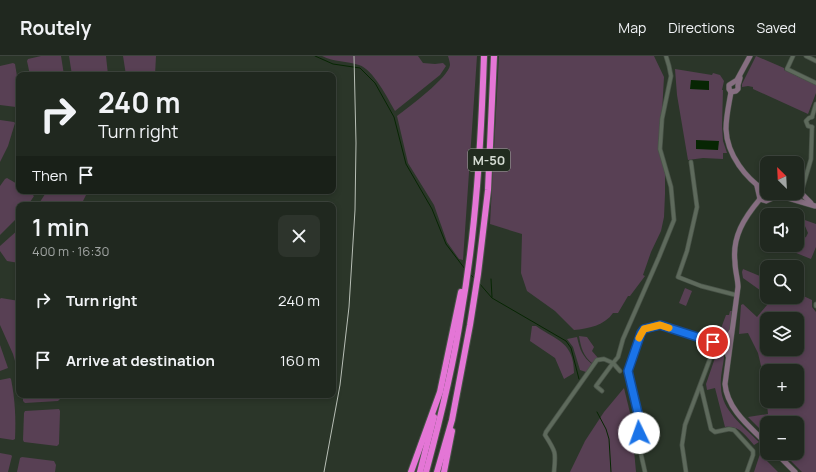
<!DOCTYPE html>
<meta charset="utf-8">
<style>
body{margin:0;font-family:Manrope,sans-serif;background:#2d342c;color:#f1f3f6;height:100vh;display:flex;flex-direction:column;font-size:15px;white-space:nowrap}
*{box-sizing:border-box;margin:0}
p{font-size:13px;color:#a2a6a4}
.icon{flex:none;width:22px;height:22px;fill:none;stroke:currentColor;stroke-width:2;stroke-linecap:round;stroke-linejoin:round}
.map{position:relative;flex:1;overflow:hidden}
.drawer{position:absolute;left:16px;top:146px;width:320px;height:196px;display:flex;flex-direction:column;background:#20281f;border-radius:8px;box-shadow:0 2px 6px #0003,0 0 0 1px #3d443d}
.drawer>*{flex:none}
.guide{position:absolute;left:16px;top:16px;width:320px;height:122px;border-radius:8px;box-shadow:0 2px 6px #0003,0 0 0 1px #3d443d;background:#20281f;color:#f1f3f6;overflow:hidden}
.needle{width:26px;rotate:336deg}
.tools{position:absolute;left:760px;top:100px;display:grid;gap:8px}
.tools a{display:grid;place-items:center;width:44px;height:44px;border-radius:8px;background:#20281f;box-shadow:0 2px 6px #0003,0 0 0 1px #3d443d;font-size:20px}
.pin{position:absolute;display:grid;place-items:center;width:34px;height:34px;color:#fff;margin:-17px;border:2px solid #fff;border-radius:50%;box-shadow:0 1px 4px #0007}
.me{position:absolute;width:44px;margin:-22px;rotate:357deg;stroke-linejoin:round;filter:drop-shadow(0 0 3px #0008)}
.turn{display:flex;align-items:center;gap:14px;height:84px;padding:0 16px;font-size:18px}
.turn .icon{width:52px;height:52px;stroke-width:2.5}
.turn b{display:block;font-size:28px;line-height:34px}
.then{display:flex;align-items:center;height:38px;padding:0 16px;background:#0003;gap:8px;font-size:15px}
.round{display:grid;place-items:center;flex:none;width:42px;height:42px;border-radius:8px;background:#2d342c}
.headline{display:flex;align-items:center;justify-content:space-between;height:68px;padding:0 16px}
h1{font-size:24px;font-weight:600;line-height:30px}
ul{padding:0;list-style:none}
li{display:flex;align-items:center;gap:12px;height:60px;padding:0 16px}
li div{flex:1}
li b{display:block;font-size:15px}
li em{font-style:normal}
header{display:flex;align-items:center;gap:24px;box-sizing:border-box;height:56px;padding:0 20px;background:#20281f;border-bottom:1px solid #3d443d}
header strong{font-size:19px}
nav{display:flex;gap:22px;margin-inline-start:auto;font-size:14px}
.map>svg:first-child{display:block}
.green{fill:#584054;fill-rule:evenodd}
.water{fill:#072603}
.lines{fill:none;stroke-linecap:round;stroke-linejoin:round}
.stream{stroke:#072603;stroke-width:1}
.street-casing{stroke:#495348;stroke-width:5}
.secondary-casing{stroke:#495348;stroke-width:6}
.highway-casing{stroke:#495348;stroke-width:8}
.street{stroke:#5e6a5c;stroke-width:3.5}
.secondary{stroke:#866e81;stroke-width:5}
.highway{stroke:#e476d6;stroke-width:6}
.rail{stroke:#b8bfb6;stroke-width:1}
.route-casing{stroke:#114b97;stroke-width:10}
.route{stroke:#1a73e8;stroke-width:7}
.slow{stroke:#f59e0b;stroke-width:7}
.labels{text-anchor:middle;stroke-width:3;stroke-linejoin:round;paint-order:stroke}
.shield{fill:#212c1f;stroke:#9fa79d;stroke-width:1}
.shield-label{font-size:13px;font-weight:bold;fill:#d5dcd3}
</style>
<header>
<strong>Routely</strong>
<nav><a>Map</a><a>Directions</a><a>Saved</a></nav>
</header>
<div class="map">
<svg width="816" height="416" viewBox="0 0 816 416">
<rect width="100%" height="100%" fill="#2b3629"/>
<g class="green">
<polygon points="41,0 61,0 64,19 30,19 27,5 28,3"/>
<polygon points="69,0 106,0 108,19 72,19"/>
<polygon points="123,0 156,0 155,19 126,19"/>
<path d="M322,0H418L423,7L435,8L443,7L446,10L440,19L395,55C388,43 373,13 359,9C347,5 334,6 322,0Z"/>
<path d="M448,0H477L463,204L459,203L447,186L434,149L408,107L397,60C408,52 449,21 450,9C450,7 449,3 448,0Z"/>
<path d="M499,0H654L664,21L660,93L665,117V138L664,161L661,175L651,196L643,219L645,220L630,240H628L618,257H613C605,269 588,273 574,274L555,255L527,235L521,217L522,178L490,168Z"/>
<polygon points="756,0 784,12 784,14 816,29 816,37 808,58 753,33 753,31 748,30 742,31 742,28"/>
<path d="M13,7L15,8C18,22 18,36 17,50L16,51L0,49V10Z"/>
<polygon points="675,13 712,19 713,17 720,19 724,25 722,34 723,34 722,70 723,85 727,97 723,97 723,103 703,102 688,104 677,39"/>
<polygon points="0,64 14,66 15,67 8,90 0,106"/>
<polygon points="7,122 19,129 19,135 28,135 34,140 28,149 19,149 19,160 0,179 0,130 5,123"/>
<polygon points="47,135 88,135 81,149 38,149"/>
<polygon points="802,163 816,168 816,191 811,203 779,190 797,189 797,185 806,181 808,177"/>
<polygon points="19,173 19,207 7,205 0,195 0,190"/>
<polygon points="743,213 767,223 767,239 743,222 742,216"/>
<polygon points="685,232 692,235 686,250 679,247"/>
<path d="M797,237L812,244V251L816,256V416H802L783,397H797V367H767V380L748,361L768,358L766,340L767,339V345H797V315H767V326L765,327L758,297L748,277L739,278L741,249L743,248L757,261L772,243L769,241H797ZM767,263H797V293H767Z"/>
<polygon points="1,242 19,245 19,319 13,298 0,269 0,243"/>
<polygon points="730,255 732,255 730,272 731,272 728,280 717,283 726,259 729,259"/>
<path d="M532,270H536C557,285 574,286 574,317L564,323L555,302L530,285Z"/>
<path d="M579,280L587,281L594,291L592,295L598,302L593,308C583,300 581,292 579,280Z"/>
<path d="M577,281C580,294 582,300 593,309L586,316L580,314L573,291L567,283Z"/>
<polygon points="0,289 8,312 0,315"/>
<path d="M720,296L723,297L724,301C723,311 720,321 721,331C721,354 744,371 759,386L754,389C745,379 739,369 725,371L715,332L707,334L706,328L716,299Z"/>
<path d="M10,322L11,323C15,343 16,362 15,383L13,384L0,382V324Z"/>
<polygon points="624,332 631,361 636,416 570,416 585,385 604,356"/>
<polygon points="23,339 59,339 60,343 58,345 25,347 23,345"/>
<polygon points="59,353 60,355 59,388 57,390 24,386 23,384 24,357 25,355"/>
<polygon points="0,397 11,399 12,400 8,416 0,416"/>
<polygon points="760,398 778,416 754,416"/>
<polygon points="22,401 54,405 56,409 55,416 17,416 20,402"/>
</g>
<g class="water">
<polygon points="691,24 709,25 709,34 690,33"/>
<polygon points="696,84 719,85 718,94 696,93"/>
</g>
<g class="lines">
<g class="stream">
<polyline points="315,0 333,8 360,12 375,27 394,61 406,108 432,153 446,188 465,213"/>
<polyline points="470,218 475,223"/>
<polyline points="491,223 492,241"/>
<polyline points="479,227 492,242 566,285 571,292 579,323"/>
<polyline points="597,356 606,373 609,383 611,416"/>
</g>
<defs>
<g id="street">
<polyline points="793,0 787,13 816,27"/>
<polyline points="806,0 816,5"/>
<polyline points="812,61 816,48"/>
<polyline points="812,71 808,70 806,65 809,62 812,61"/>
<polyline points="691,106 697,151 687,195 678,221 701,230 736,239"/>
<polyline points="801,137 811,103 812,71"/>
<polyline points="816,248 816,250"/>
<polyline points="717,289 721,292 728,291"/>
<polyline points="701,331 711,373 715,376 729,373 734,374 753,395 753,399 747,416"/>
<polyline points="602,335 596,330 613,307 620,315"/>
<path d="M554,416C556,396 556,396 545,379L546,376L597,304L604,303L613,307L618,301L623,283L659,201L674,164L671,131L660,93L662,63L671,20L669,10L666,0"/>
<polyline points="645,416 638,385 640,366 628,315 641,277 644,273 660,269 716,287"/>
<polyline points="686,416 682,389 685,369 716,287 721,282 729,283"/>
</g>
<g id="secondary">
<path d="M731,36C729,48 726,60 726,73C727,99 746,123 767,136"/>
<polyline points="731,36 729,33 729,29 737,24 750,0"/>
<polyline points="731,36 736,35 738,33 738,29 740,22"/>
<polyline points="757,130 760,143"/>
<polyline points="768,137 775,141 788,142 815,150"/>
<polyline points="789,142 801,137 811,147"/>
<path d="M760,143C744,162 732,181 735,206C735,215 738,223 738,231C734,263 729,296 725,328C727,353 750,371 767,388"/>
<polyline points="760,143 766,145 775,141"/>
<polyline points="728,300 725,287 731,276"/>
<polyline points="776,397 795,416"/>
</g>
<g id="highway">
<polyline points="411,416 440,336 461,236"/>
<polyline points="420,416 434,361"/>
<path d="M426,416C440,364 453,312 461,259C476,174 481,87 484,0"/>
<polyline points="437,416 452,364 470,269 478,218 488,134 494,0"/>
<polyline points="444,416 452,375"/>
</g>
</defs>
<use href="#street" class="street-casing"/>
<use href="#secondary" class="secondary-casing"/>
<use href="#highway" class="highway-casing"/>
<use href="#street" class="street"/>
<use href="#secondary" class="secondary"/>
<use href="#highway" class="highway"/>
<polyline class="rail" points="324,416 340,329 349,251 355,154 356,87 354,0"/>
</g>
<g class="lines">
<defs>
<polyline id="route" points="639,377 640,366 628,315 641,277 644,273 660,269 713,286"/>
</defs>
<use href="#route" class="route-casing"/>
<use href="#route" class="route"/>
<polyline class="slow" points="639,282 644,273 660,269 669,272"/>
</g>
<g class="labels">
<rect class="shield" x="468" y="93" width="42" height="22" rx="3"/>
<g class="shield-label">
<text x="489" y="109">M-50</text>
</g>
</g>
</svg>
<div class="tools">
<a><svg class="needle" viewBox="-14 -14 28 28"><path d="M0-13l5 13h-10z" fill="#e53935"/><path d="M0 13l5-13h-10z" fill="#a2a6a4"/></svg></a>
<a><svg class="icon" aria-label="sound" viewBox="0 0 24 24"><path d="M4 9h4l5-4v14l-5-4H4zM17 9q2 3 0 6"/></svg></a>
<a><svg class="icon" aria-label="search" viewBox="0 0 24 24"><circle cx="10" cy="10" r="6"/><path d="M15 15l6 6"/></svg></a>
<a><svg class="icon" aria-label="layers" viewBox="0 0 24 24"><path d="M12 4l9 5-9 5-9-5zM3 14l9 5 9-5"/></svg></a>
<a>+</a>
<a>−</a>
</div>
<div class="pin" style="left:713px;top:286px;background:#d93025"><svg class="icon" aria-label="arrive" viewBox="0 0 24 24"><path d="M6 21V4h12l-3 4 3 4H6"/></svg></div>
<svg class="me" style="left:639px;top:377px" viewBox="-20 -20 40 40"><circle r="19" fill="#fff"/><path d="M0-13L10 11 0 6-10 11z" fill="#1a73e8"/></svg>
<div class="guide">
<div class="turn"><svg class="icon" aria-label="right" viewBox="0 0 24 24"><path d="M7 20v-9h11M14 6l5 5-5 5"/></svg><div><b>240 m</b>Turn right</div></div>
<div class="then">Then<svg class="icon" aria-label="arrive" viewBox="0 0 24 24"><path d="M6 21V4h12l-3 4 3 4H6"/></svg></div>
</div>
<section class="drawer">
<div class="headline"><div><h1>1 min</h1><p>400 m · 16:30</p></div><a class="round"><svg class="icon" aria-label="close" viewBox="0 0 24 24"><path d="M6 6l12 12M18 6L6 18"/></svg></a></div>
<ul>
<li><svg class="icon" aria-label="right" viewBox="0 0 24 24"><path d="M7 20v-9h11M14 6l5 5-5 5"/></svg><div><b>Turn right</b></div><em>240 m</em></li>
<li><svg class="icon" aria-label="arrive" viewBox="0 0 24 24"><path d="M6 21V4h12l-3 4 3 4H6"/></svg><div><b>Arrive at destination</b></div><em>160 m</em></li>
</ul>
</section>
</div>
